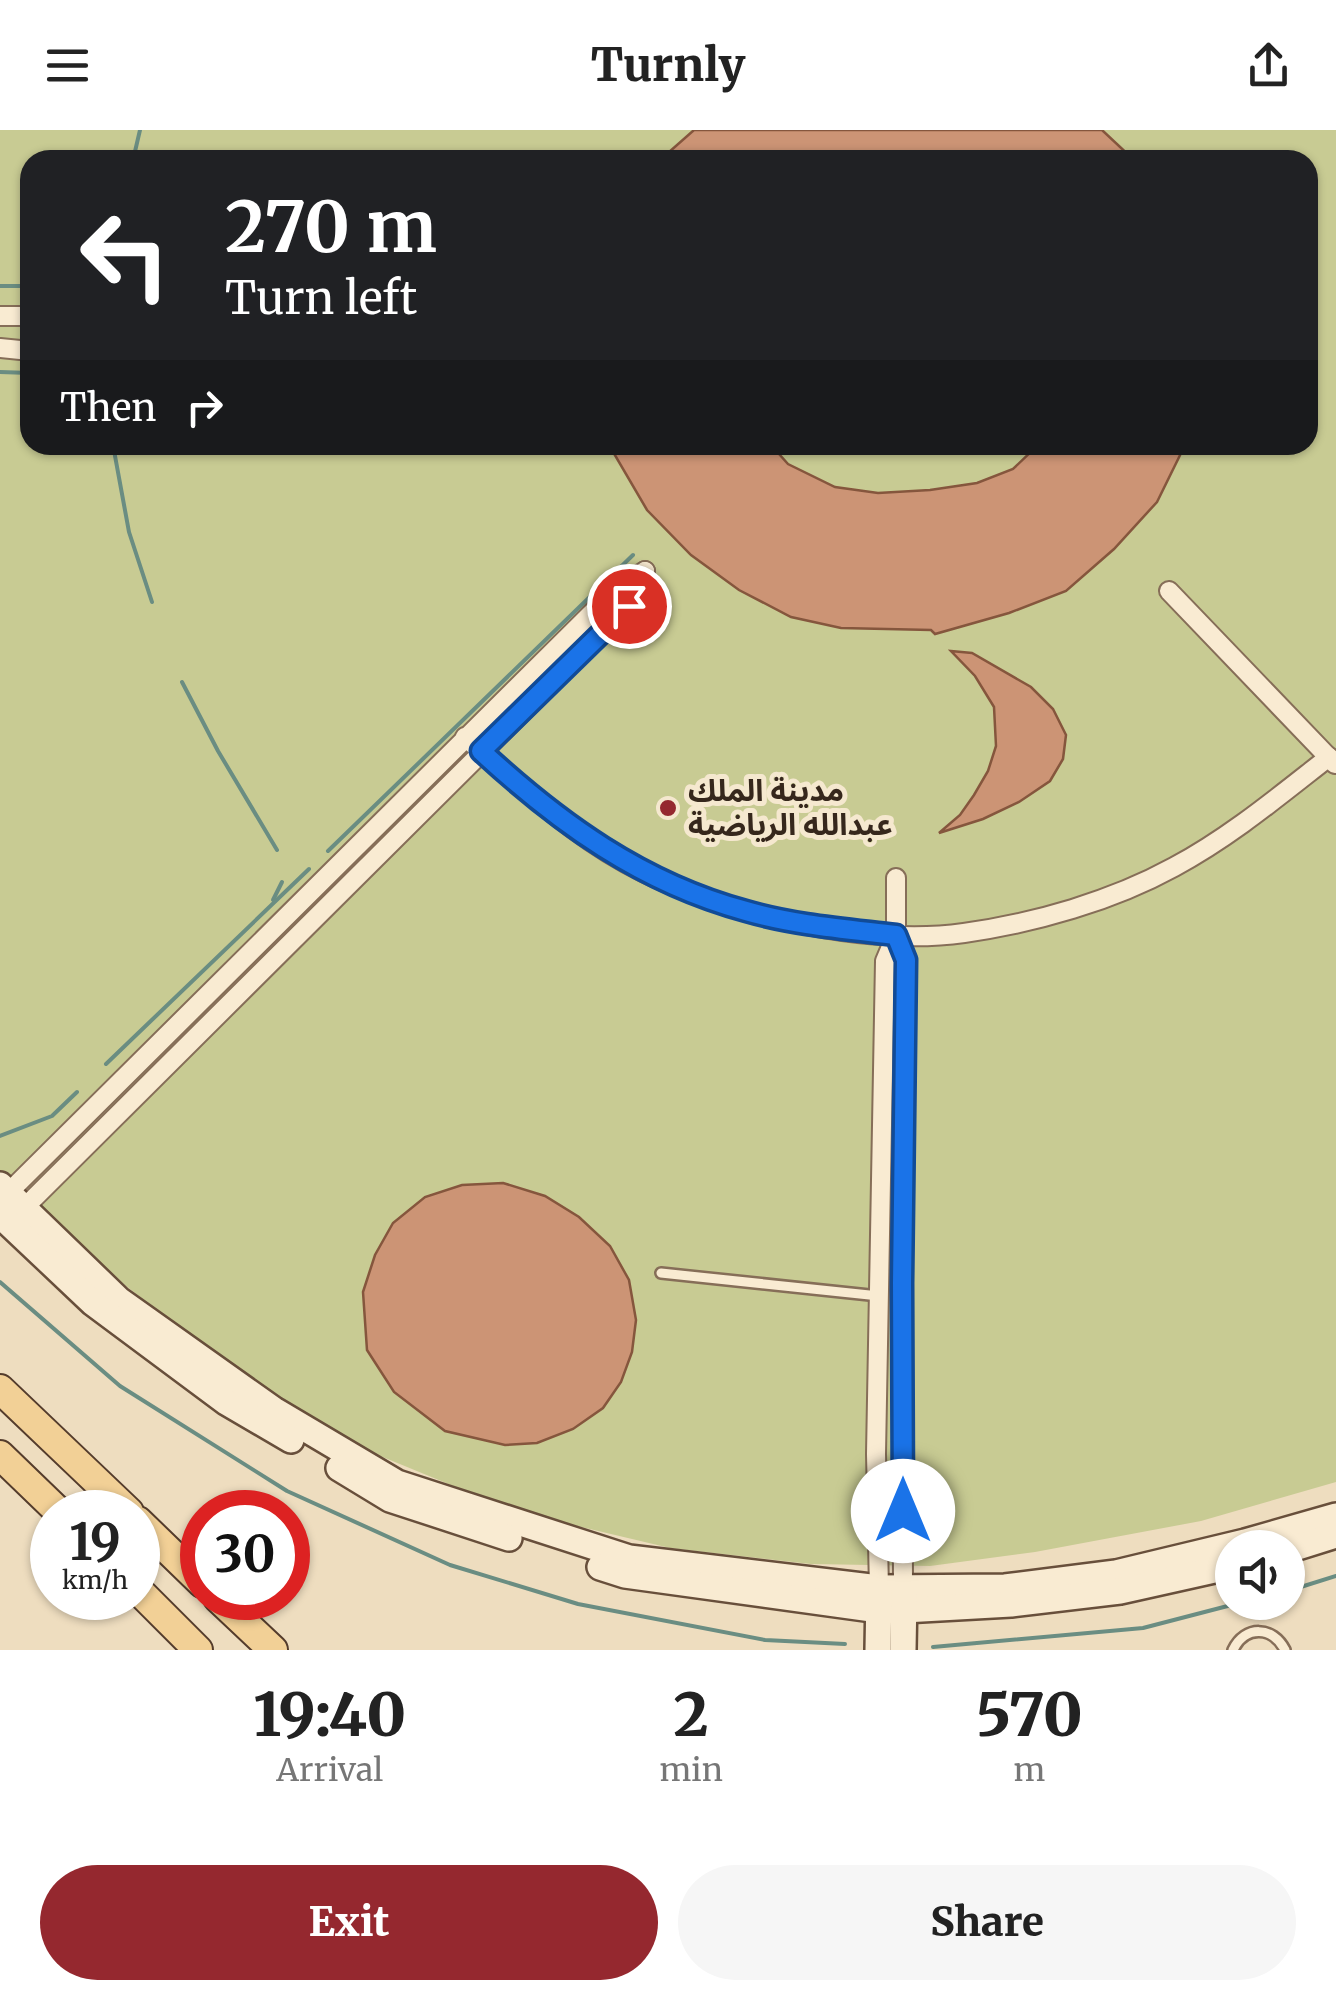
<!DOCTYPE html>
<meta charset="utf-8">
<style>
body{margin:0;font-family:Merriweather,"Noto Sans Arabic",serif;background:#f6f6f6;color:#222;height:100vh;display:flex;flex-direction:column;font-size:38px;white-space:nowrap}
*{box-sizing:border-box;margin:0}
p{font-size:32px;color:#767676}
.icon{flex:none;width:55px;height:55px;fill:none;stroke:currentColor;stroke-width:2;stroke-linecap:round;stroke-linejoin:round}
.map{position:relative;height:1520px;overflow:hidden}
.details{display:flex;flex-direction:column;background:#fff;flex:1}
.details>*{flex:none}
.banner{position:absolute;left:20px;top:20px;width:1298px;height:305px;border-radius:30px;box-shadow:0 2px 8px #0004;background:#202124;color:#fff;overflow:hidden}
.buttons{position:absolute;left:1215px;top:1400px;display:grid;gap:20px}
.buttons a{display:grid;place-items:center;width:90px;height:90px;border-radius:50%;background:#fff;box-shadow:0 2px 8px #0004;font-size:50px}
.speed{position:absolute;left:30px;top:1360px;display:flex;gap:20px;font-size:50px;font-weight:700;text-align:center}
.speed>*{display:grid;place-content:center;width:130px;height:130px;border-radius:50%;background:#fff;box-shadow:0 2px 8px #0004;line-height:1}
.speed small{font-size:25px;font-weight:400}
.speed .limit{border:15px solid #d22;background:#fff;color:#111}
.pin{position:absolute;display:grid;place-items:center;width:85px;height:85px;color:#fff;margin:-42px;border:5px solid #fff;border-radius:50%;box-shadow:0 2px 10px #0007}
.me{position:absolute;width:110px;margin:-55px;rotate:0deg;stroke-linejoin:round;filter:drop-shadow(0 0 8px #0008)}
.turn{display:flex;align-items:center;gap:35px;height:210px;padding:0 40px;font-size:45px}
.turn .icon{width:130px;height:130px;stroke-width:2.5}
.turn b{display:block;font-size:70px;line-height:85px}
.then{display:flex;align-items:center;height:95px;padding:0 40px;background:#0003;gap:20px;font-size:38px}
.eta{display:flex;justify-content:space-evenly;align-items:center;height:170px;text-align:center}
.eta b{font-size:60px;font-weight:800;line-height:70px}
.action{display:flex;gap:20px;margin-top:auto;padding:20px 40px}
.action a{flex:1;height:115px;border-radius:60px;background:#95282f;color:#fff;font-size:40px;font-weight:800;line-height:115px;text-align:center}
.action a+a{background:#f6f6f6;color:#222}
header{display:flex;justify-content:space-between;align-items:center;height:130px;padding:0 40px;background:#fff;font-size:45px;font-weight:800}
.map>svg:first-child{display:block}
.green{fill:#c8cb93;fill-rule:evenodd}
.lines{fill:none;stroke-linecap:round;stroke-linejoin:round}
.stream{stroke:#6a8d82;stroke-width:4}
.building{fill:#cc9475;stroke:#85563d;stroke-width:2.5}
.lane-casing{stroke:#866e58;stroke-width:14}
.street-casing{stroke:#866e58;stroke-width:22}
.secondary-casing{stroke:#684f3b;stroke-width:30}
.primary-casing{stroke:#543c2c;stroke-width:32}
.lane{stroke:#f9ebd2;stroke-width:9}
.street{stroke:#f9ebd2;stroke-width:18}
.secondary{stroke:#f9ebd2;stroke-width:25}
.primary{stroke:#f2d096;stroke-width:28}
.route-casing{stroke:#114b97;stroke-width:25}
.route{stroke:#1a73e8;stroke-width:18}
.poi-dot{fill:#95282f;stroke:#f5e8cf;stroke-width:4}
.labels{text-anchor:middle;stroke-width:10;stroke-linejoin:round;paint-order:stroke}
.poi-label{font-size:30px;font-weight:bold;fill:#36271c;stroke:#f5e8cf;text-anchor:start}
</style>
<header><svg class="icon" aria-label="menu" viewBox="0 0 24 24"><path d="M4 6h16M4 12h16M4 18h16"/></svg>Turnly<svg class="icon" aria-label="share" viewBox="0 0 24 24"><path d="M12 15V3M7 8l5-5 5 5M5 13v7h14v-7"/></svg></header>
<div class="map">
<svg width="1336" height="1520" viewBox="0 0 1336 1520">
<rect width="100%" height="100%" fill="#eeddbf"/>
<path class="green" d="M0,0H1336V1352L1201,1391L1035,1422L930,1436L811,1434L670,1418L514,1381L373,1323L224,1233L55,1100L0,1041ZM30,30H1308V315H30Z"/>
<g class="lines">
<g class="stream">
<polyline points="133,30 140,0"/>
<polyline points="0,156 30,156"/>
<polyline points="0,242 30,243"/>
<polyline points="113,315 129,402 152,472"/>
<polyline points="182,552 218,621 277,720"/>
<polyline points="328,721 633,425"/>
<polyline points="273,770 282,752"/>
<polyline points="106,934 309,739"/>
<polyline points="0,1006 52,986 77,962"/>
<polyline points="0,1152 120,1256 287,1361 450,1435 578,1474 765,1510 845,1514"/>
<polyline points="1288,1461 1336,1446"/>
<polyline points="933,1517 1143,1498 1243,1472"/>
</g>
</g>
<g class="building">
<polygon points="694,0 1102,0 1134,30 660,30"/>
<polygon points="609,315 771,315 788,334 835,357 878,363 930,360 977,353 1013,339 1038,315 1185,315 1157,372 1114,419 1066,461 1009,483 935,504 931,500 841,498 791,487 739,460 691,425 647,380"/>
<polygon points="951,521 972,523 1031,557 1053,579 1066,605 1063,629 1050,651 1019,672 983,689 939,703 960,685 974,665 988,641 996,616 994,577 975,546"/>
<polygon points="503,1053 545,1066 579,1087 610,1116 629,1150 636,1190 632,1222 621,1252 603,1278 573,1299 537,1313 505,1315 445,1301 394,1262 367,1220 363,1162 375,1125 393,1093 425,1067 462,1055"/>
</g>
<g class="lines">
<defs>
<g id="lane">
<polyline points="661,1143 879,1166"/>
<path d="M1233,1520C1245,1495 1273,1496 1285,1520"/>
</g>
<g id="street">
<polyline points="0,186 30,186"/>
<polyline points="0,218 30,221"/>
<polyline points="1169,461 1335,634"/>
<path d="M465,607C516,652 566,700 626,733C714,782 864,817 964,803C1035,793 1112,771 1174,737C1230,707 1279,666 1329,627"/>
<polyline points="896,748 896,805 906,830 902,1153 903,1457"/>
<polyline points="5,1070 7,1064 615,460 645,441"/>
<polyline points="15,1081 23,1079 629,476 645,441"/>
<polyline points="879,1458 876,1324 885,831 896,805"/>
</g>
<g id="secondary">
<polyline points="0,1055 119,1170 274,1280 397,1353 629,1428 879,1458 1005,1457 1116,1443 1245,1412 1336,1386"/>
<polyline points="0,1085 93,1173 226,1272 291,1310"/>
<polyline points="339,1338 390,1369 509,1408"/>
<polyline points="1288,1420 1336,1405"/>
<polyline points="600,1437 625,1445 879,1480 904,1480 1011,1474 1120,1461 1232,1436"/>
<polyline points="878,1520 879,1463"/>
<polyline points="903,1520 904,1465"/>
</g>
<g id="primary">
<polyline points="0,1259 129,1382"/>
<polyline points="0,1325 59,1382"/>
<polyline points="138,1391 202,1453"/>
<polyline points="138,1460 198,1520"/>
<polyline points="218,1468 273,1520"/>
</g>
</defs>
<use href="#lane" class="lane-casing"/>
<use href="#street" class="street-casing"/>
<use href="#secondary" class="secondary-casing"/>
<use href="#primary" class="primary-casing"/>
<use href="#lane" class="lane"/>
<use href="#street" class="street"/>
<use href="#secondary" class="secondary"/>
<use href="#primary" class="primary"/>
</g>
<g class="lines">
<defs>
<path id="route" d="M629,476L481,621C559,693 642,753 746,781C794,795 846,799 896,805L906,830L902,1153L903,1381"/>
</defs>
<use href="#route" class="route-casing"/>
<use href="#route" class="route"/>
</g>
<circle class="poi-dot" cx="668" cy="678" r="10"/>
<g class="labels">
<g class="poi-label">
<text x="688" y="671">مدينة الملك<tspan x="688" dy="34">عبدالله الرياضية</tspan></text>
</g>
</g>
</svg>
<div class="buttons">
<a><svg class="icon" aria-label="sound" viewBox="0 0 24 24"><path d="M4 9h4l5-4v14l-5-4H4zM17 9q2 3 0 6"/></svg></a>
</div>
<div class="speed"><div>19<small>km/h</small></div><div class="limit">30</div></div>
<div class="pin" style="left:629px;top:476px;background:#d93025"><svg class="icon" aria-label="arrive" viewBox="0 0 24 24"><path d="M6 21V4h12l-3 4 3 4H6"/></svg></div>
<svg class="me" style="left:903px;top:1381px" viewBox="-20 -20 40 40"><circle r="19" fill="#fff"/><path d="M0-13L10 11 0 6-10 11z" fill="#1a73e8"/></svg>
<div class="banner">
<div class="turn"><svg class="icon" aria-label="left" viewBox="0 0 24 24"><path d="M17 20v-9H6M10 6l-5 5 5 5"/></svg><div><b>270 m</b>Turn left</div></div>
<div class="then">Then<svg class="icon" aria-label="right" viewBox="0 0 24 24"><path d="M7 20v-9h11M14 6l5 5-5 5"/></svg></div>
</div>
</div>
<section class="details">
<div class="eta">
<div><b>19:40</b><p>Arrival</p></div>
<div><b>2</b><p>min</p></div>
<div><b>570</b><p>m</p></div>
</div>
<div class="action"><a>Exit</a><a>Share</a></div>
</section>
